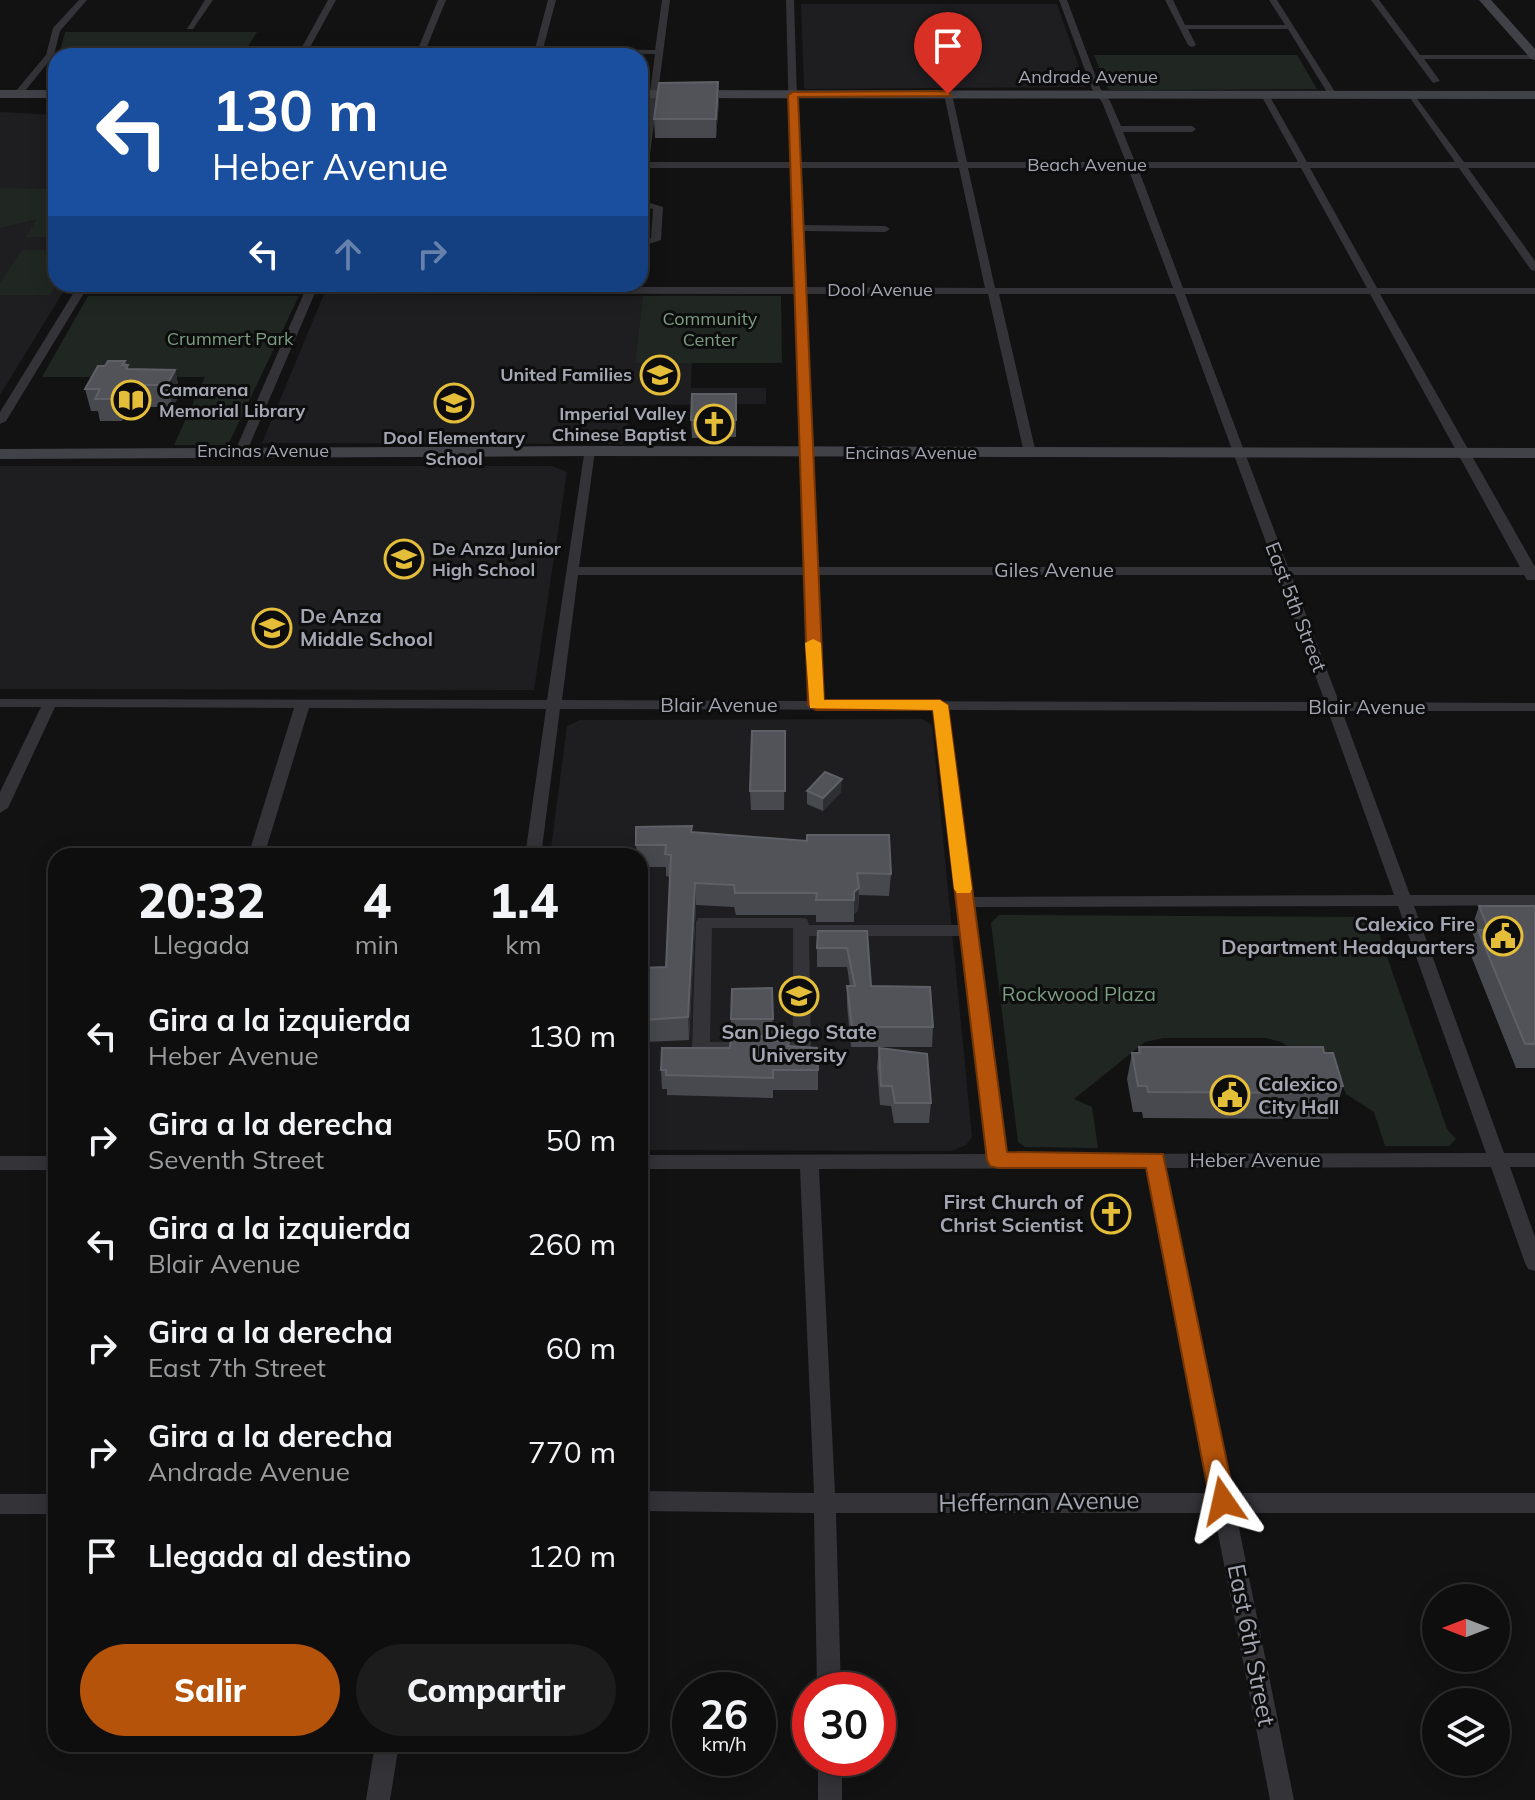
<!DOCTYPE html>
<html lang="es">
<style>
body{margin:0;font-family:Mulish,sans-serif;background:#1c1c1c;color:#f1f3f6;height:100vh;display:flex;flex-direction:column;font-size:30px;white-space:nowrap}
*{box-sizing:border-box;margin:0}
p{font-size:26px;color:#9b9c9e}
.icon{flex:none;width:44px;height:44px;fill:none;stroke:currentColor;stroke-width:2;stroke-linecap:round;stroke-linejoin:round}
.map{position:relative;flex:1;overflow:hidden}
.drawer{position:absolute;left:48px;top:848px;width:600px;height:904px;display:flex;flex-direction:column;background:#0e0e0e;border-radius:24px;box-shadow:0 4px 20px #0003,0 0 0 2px #2e2e2e}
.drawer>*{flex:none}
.banner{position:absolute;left:48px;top:48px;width:600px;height:244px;border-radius:24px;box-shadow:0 4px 20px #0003,0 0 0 2px #2e2e2e;background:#1a4fa0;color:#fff;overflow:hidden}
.needle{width:52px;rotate:270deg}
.controls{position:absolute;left:1422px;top:1584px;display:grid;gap:16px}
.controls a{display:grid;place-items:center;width:88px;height:88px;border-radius:50%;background:#0e0e0e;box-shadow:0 4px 20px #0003,0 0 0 2px #2e2e2e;font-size:40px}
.speed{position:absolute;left:672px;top:1672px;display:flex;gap:16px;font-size:40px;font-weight:700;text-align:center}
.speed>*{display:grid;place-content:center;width:104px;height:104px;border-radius:50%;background:#0e0e0e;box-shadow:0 4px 20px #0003,0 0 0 2px #2e2e2e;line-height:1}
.speed small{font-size:20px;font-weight:400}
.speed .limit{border:12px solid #d22;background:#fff;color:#111}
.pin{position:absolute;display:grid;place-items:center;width:68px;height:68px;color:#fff;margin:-82px -34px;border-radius:50% 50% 50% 0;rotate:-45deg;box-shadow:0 0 8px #0007}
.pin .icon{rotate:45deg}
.me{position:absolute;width:88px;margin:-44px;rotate:349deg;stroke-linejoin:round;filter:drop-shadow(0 0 6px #0008)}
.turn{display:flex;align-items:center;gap:28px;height:168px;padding:0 32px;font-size:36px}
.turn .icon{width:104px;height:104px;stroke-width:2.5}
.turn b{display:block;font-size:56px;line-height:68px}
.lanes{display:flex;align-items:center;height:76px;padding:0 32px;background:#0003;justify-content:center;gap:40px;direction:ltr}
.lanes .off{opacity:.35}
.eta{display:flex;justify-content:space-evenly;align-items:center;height:136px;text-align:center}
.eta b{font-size:48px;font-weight:800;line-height:56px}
.cta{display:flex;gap:16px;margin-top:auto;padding:16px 32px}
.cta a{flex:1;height:92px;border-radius:48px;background:#b45309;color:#fff;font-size:32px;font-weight:800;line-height:92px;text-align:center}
.cta a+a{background:#1c1c1c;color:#f1f3f6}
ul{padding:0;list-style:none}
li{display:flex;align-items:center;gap:24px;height:104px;padding:0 32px}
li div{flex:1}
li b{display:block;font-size:30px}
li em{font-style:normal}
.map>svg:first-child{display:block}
.built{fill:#1e1e20}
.green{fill:#202722}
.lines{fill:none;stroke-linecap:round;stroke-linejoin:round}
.street{fill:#333338;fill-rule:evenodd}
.secondary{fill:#414248;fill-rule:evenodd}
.wall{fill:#48494e}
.shaded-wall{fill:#2e2f32}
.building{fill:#525359;stroke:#5f6067;stroke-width:2}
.route{fill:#b45309;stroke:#753606;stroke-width:2}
.slow{fill:#f59e0b}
.labels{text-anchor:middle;stroke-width:6;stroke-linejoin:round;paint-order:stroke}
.far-street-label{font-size:18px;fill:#a4a7b3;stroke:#0d0d0e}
.far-park-label{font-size:18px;fill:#7c9d82;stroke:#0d0d0e}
.far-poi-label{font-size:18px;font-weight:bold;fill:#a4a7b3;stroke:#0d0d0e;text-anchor:end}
.street-label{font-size:20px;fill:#a4a7b3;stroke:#0d0d0e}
.poi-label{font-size:20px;font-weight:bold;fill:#a4a7b3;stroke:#0d0d0e;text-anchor:start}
.park-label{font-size:20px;fill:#7c9d82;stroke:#0d0d0e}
.near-street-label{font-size:24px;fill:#a4a7b3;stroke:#0d0d0e}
</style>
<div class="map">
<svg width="1535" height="1800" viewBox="0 0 1535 1800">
<rect width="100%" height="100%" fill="#121213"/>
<g class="built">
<polygon points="801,4 1057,4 1086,87 807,89 804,88"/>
<polygon points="0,112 56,115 56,284 68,284 0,395"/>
<polygon points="324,294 643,296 635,362 692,362 691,388 766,388 766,404 630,405 625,444 262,443"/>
<polygon points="0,466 552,466 567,472 534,690 0,689"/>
<polygon points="922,719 932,725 972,1137 966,1145 952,1151 640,1150 640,856 550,856 567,726 580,720"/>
</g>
<g class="green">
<polygon points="65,32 257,32 242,56 59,56"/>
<polygon points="1094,55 1297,55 1317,89 1112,90 1108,89"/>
<polygon points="0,188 56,189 56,237 26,237 37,219 0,228"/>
<polygon points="22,250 56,250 57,284 50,295 0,295 0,283"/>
<polygon points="88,296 299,296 228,445 174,445 205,377 42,377"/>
<polygon points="643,296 781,296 782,363 635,363"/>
<polygon points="999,915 1369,917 1376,925 1447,1129 1456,1139 1449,1146 1385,1146 1374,1112 1346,1094 1340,1079 1281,1042 1266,1038 1164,1038 1145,1042 1074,1099 1092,1107 1098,1148 1025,1147 1018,1142 991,923"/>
</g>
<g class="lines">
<g class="street">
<polygon points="79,0 87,0 60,31 54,55 21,96 15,96 15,92 46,55 53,28"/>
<polygon points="205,0 213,0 193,29 187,29"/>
<path d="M328,0H336L309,49H418L438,0H446L426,49H535L548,0H556L543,49L655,50L662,0H670L649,162H790L786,0H794L799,162H958L944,94L948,91L952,94L967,162H1126L1102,102L1092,89L1059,0H1067L1100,88L1110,101L1121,126H1192L1196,129L1192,132H1123L1135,162H1298L1261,95L1265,92L1269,95L1307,162H1455L1408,95L1412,92L1464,162H1535V168H1468L1535,261V271L1531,270L1459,168H1310L1377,288H1535V294H1380L1535,567V580H1527L1524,575H1291L1339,702L1535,703V711H1342L1410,895H1535V905L1414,906L1504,1153H1535V1167H1510L1535,1237V1271L1528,1269L1525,1263L1491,1167L1166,1168L1232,1493H1535V1513H1236L1294,1800H1270L1214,1513H836L841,1690H817L814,1513L640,1511V1491L814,1493L800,1169H640V1155L988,1154L961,936H809L811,1047L808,1051L701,1055L695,1053L692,1049L696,922L698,918H801L807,919L809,925H960L933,710L560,709L541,856H525L546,709L309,708L264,856H248L294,708L55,707L8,808L0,813V792L41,707H0V699L547,700L585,448H593L595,451L579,567H804L794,294L315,293L247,451L241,455L235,451L304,293H84L6,421L0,424V412L79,284H89L87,287H793L790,168H640L655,54L306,53L305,56H297ZM799,168H959L985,288L804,287L801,231L885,232L890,229L885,226L801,225ZM968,168H1128L1173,288H995ZM1138,168H1301L1367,288H1183ZM804,294H988L1024,453L1030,457L1036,453L999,294H1175L1275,567H817ZM1185,294H1370L1520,567H1288ZM578,575H804L809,701L562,700ZM817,575H1278L1325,702L823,701ZM948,710L1328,711L1394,895L972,897ZM1398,906L1486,1153L1006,1154L974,907ZM712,928H793V1041L710,1042ZM1147,1168L1210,1493H835L819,1169Z"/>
<polygon points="1165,0 1173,0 1185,25 1285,25 1269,0 1277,0 1337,95 1330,97 1288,29 1188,29 1196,45 1192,47 1188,45"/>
<polygon points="1371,0 1379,0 1420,55 1535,55 1535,59 1424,59 1440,81 1433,83"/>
<polygon points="640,200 663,207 661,240 640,247 640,241 651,238 653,209 640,206"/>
<rect x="0" y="1156" width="56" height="14"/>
<rect x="0" y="1494" width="56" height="20"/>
<polygon points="375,1744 399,1744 390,1800 366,1800"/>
<rect x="818" y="1758" width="24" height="42"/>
</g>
<g class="secondary">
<polygon points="1479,0 1491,0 1535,49 1535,60 1531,59"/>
<rect x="0" y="90" width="56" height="8"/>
<polygon points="640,90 1535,91 1535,99 640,98"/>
<polygon points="589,446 1535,448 1535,458 589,456 0,459 0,449"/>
</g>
</g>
<g class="wall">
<polygon points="719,101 716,138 655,138 654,119"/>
<polygon points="125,361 129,369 175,370 180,393 173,407 129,407 122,421 100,421 98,411 91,411 85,389 105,366"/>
<polygon points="736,394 736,437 692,438 691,420"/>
<polygon points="785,731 784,810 751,810 750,791"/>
<polygon points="807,791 841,792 823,811 807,804"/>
<polygon points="692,832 891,874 889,896 859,895 858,910 854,914 854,922 816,922 816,915 736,915 734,907 696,905 689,1040 645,1042 644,1071 640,1071 640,968 666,967 670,877 666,876 666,867 640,867 640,856 637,856 636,845"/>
<polygon points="647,901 648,923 644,958 640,958 640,902"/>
<polygon points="1479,906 1535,906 1535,1068 1516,1068 1470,953 1475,939 1471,930"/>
<polygon points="867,931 871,986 933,1027 932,1047 851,1047 847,1005 847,986 850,986 847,967 817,967 817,948"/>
<polygon points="772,988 773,1041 789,1046 818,1070 818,1090 773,1090 773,1098 667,1095 667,1089 662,1089 661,1070 730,1048 731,1019"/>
<polygon points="1139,1047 1324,1053 1343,1086 1335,1112 1330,1112 1328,1119 1143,1118 1142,1112 1133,1112 1127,1079 1132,1053 1138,1053"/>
<polygon points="879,1048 931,1103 929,1123 894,1123 891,1106 880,1105 877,1067"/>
</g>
<g class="shaded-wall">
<polygon points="718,82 719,101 716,138 716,119"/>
<polygon points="645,84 646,103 641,138 640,119"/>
<polygon points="175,370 180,393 173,407 167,385"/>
<polygon points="123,385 129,407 122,421 116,399"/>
<polygon points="842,779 841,792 823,811 823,798"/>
<polygon points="695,883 696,905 689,1040 688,1017"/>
<polygon points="859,888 858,910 854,914 854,892"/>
<polygon points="647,901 648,923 644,958 642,936"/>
<polygon points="644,1020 645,1042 644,1071 642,1048"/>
</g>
<g class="building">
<polygon points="718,82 716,119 654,119 659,83"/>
<polygon points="640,84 645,84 640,119"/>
<polygon points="108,361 125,361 122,365 128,365 126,369 175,370 167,385 123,385 116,399 95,399 100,389 85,389 98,366 105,366"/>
<polygon points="692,394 736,394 736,420 691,420"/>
<polygon points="752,731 785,731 785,791 750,791"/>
<polygon points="825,772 842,779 823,798 807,791"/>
<polygon points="692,826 691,832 807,841 807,835 889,835 891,874 857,873 859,888 854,892 854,900 816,900 817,893 735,893 734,885 695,883 688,1017 644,1020 642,1048 640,1048 640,968 666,967 671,855 665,854 666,845 636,845 636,827"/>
<polygon points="647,901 642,936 640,935 640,902"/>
<polygon points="1479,906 1535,906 1535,1044 1525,1044 1478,930 1489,930"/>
<polygon points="818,931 867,931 871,986 930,987 933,1027 852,1027 847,986 855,986 847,948 817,948"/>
<polygon points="772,988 773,1019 731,1019 732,989"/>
<polygon points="773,1036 773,1041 789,1041 788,1046 817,1048 818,1070 773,1070 773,1078 666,1075 666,1070 661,1070 662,1048 730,1048 731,1037"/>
<polygon points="1139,1047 1323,1047 1324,1053 1333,1053 1343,1086 1334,1086 1336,1093 1148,1092 1147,1086 1138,1086 1132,1053 1140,1053"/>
<polygon points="879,1048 927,1054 931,1103 895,1103 892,1086 881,1086"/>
</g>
<polygon class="route" points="948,91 951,96 798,97 824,700 940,700 948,705 1007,1152 1163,1154 1235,1501 1231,1509 1223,1512 1214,1509 1210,1501 1146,1168 998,1168 990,1166 987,1160 933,710 816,710 808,705 788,95 793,92"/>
<polygon class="slow" points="813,639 821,643 824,700 940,700 948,705 972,889 970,893 957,893 954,889 933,710 810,708 805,643"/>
<defs>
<symbol id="school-ring" viewBox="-11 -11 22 22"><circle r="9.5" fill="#0d0d0e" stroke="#e4bd39" stroke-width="1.5"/><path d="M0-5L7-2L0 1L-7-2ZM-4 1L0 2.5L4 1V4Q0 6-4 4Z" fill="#e4bd39"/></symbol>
<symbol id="library-ring" viewBox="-11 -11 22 22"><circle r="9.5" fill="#0d0d0e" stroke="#e4bd39" stroke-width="1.5"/><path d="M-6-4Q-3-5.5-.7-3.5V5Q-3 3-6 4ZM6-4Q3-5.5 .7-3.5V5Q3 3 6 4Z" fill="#e4bd39"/></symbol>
<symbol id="church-ring" viewBox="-11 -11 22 22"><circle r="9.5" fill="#0d0d0e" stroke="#e4bd39" stroke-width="1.5"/><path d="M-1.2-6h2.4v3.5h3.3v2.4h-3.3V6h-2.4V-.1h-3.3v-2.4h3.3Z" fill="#e4bd39"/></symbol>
<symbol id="civic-ring" viewBox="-11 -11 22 22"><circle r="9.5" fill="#0d0d0e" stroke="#e4bd39" stroke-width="1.5"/><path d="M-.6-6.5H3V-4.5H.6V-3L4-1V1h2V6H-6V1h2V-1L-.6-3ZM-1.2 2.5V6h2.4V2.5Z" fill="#e4bd39"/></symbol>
<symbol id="university-ring" viewBox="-11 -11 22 22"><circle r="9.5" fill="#0d0d0e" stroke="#e4bd39" stroke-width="1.5"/><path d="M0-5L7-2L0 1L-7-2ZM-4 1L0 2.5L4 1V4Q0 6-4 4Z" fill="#e4bd39"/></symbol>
</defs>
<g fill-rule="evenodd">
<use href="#school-ring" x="638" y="353" width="44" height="44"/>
<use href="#library-ring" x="109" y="378" width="44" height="44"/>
<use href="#school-ring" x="432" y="381" width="44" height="44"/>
<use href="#church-ring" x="692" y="402" width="44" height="44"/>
<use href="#school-ring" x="382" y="537" width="44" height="44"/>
<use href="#school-ring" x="250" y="606" width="44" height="44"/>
<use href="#civic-ring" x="1481" y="914" width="44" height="44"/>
<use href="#university-ring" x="777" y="974" width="44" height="44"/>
<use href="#civic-ring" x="1208" y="1073" width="44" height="44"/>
<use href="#church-ring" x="1089" y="1192" width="44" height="44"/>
</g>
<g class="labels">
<g class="far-street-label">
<text x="1088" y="83">Andrade Avenue</text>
<text x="1087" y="171">Beach Avenue</text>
<text x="880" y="296">Dool Avenue</text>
<text x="263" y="457">Encinas Avenue</text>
<text x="911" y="459">Encinas Avenue</text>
</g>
<g class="far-park-label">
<text x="710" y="325">Community<tspan x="710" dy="21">Center</tspan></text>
<text x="230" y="345">Crummert Park</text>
</g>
<g class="far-poi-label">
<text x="632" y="381">United Families</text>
<text x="159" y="396" text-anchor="start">Camarena<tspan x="159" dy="21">Memorial Library</tspan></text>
<text x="686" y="420">Imperial Valley<tspan x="686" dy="21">Chinese Baptist</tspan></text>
<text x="454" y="444" text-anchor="middle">Dool Elementary<tspan x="454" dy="21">School</tspan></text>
<text x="432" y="555" text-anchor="start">De Anza Junior<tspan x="432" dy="21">High School</tspan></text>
</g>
<g class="street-label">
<text x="1054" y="577">Giles Avenue</text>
<text transform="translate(1296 607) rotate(69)" y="7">East 5th Street</text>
<text x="719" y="712">Blair Avenue</text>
<text x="1367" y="714">Blair Avenue</text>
<text x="1255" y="1167">Heber Avenue</text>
</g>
<g class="poi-label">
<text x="300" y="623">De Anza<tspan x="300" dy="23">Middle School</tspan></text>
<text x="1475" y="931" text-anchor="end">Calexico Fire<tspan x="1475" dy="23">Department Headquarters</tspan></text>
<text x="799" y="1039" text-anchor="middle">San Diego State<tspan x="799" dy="23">University</tspan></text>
<text x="1258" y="1091">Calexico<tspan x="1258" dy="23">City Hall</tspan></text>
<text x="1083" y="1209" text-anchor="end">First Church of<tspan x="1083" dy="23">Christ Scientist</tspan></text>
</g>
<g class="park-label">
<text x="1079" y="1001">Rockwood Plaza</text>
</g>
<g class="near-street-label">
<text transform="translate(1039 1502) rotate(-1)" y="8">Heffernan Avenue</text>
<text transform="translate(1251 1645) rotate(79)" y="8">East 6th Street</text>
</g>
</g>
</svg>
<div class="controls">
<a><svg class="needle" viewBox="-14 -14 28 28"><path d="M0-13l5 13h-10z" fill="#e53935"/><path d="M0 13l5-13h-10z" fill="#9b9c9e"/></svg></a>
<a><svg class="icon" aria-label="layers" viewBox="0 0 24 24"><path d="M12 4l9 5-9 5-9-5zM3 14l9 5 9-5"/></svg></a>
</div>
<div class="speed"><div>26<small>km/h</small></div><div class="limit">30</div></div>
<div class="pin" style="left:948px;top:94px;background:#d93025"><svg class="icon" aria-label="arrive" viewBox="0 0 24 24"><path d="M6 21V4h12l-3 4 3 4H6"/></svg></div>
<svg class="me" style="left:1223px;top:1501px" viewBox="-20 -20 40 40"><path d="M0-17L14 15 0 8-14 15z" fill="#b45309" stroke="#fff" stroke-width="4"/></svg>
<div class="banner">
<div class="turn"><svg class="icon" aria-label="left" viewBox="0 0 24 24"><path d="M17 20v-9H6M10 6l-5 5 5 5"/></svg><div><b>130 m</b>Heber Avenue</div></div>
<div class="lanes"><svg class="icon" aria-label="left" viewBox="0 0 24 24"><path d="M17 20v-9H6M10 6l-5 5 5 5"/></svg><svg class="icon off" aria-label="ahead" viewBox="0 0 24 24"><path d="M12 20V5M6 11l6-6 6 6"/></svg><svg class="icon off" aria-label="right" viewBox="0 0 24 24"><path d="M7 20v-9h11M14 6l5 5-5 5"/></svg></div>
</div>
<section class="drawer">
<div class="eta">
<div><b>20:32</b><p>Llegada</p></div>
<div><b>4</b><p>min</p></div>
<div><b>1.4</b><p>km</p></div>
</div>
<ul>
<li><svg class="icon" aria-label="left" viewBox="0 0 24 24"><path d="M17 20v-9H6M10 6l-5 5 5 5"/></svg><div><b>Gira a la izquierda</b><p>Heber Avenue</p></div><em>130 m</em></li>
<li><svg class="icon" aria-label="right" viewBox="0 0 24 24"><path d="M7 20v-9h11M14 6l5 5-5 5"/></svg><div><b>Gira a la derecha</b><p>Seventh Street</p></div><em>50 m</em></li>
<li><svg class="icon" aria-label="left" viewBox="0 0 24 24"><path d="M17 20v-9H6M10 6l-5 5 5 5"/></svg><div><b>Gira a la izquierda</b><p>Blair Avenue</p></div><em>260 m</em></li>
<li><svg class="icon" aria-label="right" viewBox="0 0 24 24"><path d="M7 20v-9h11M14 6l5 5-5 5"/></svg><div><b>Gira a la derecha</b><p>East 7th Street</p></div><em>60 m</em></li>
<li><svg class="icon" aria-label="right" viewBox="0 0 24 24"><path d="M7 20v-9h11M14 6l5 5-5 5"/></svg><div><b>Gira a la derecha</b><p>Andrade Avenue</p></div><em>770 m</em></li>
<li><svg class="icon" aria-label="arrive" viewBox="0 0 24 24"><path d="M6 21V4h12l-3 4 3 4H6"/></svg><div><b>Llegada al destino</b></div><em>120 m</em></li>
</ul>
<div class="cta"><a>Salir</a><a>Compartir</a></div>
</section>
</div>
